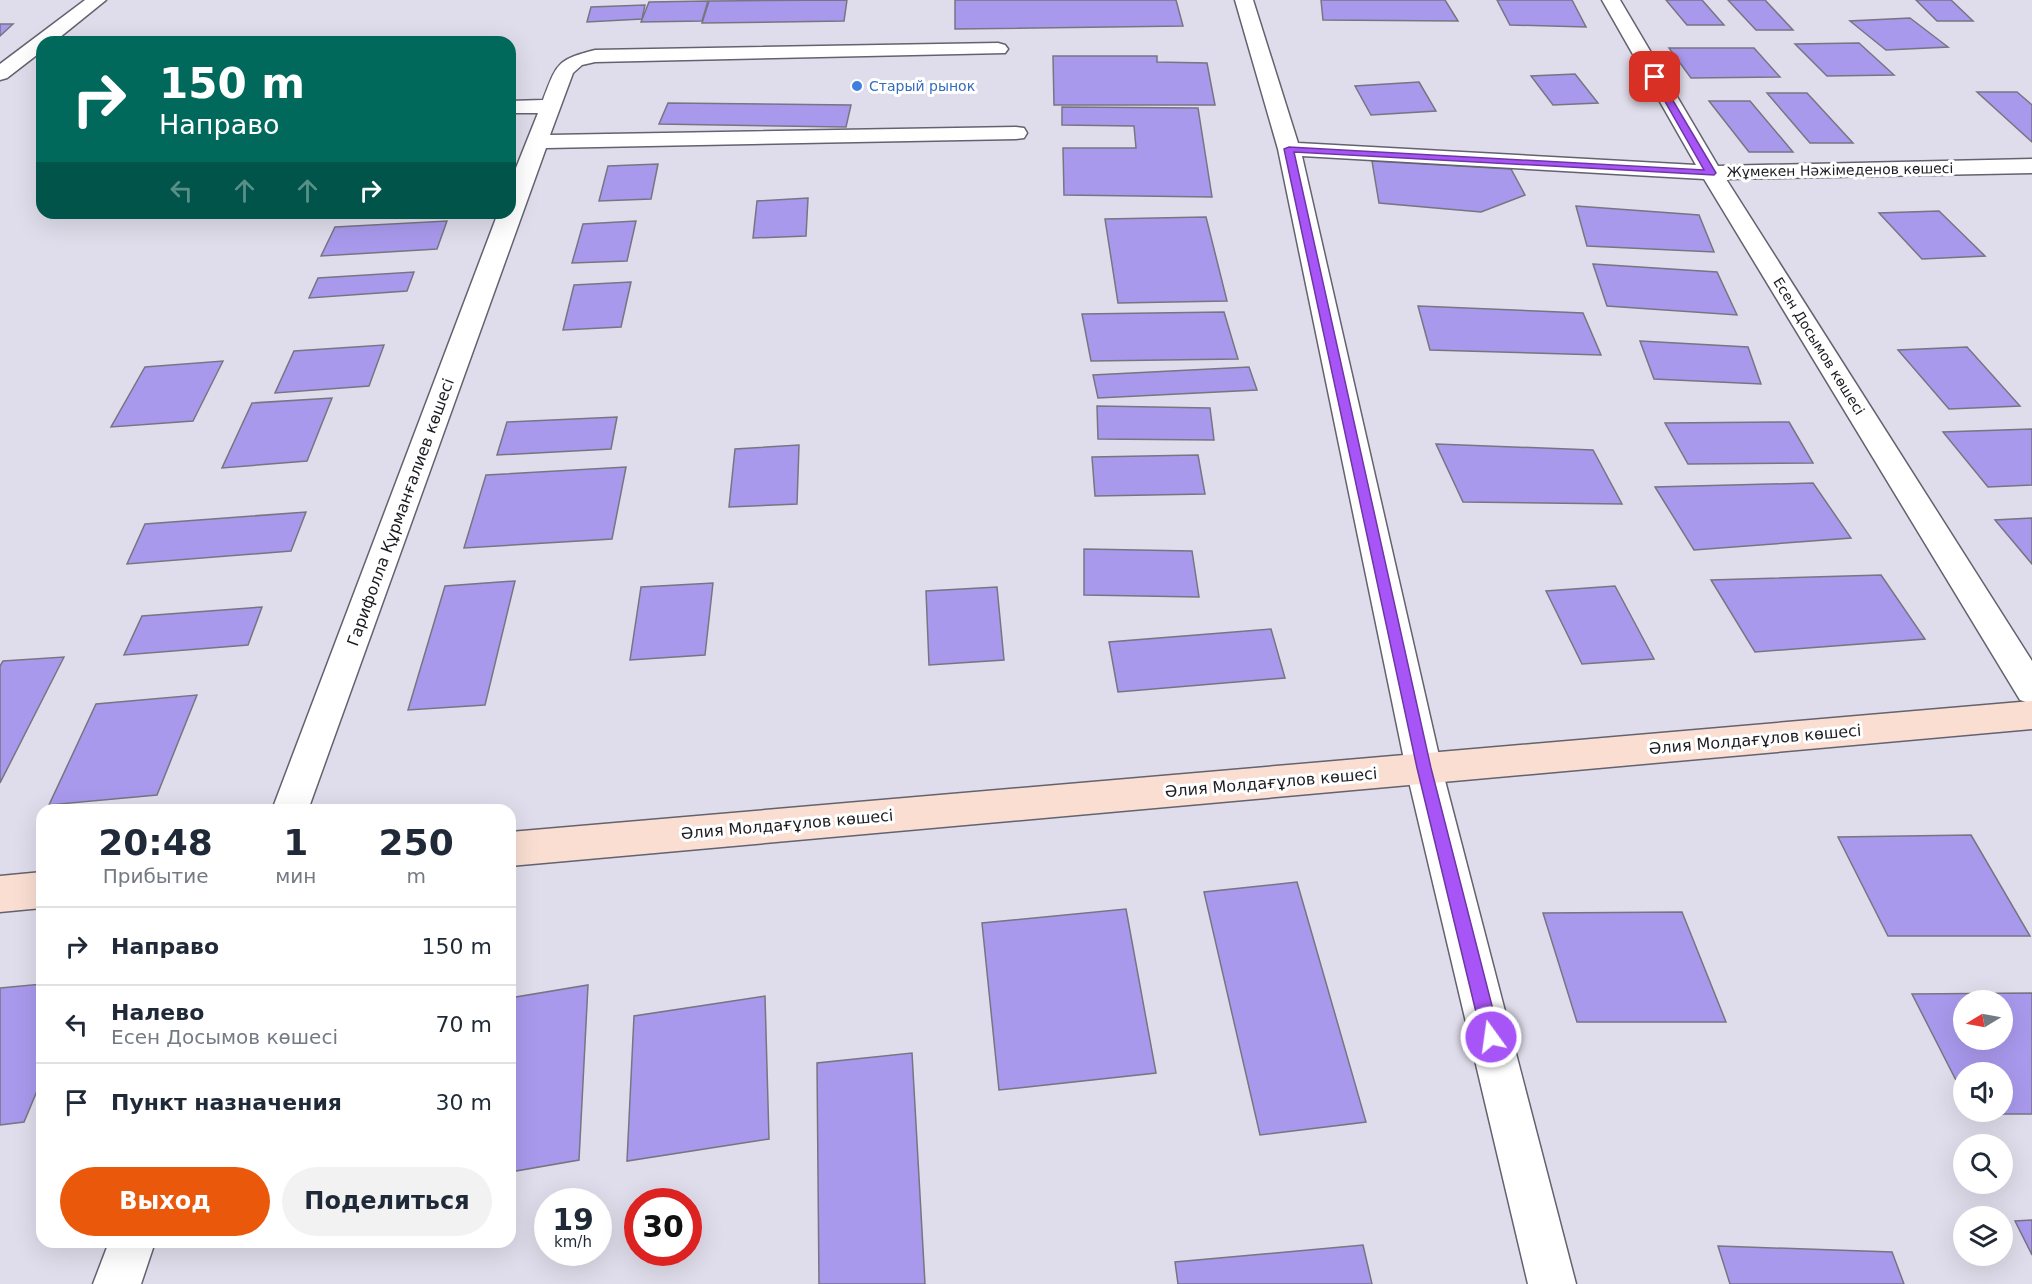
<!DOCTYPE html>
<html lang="ru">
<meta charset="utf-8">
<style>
body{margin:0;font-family:"DejaVu Sans",sans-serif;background:#f2f2f3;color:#1f2937;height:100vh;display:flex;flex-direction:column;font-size:22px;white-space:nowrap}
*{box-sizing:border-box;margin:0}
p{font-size:20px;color:#747a83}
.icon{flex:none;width:33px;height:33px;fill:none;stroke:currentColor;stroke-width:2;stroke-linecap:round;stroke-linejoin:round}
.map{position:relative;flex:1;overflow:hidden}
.side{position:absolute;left:36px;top:804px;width:480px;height:444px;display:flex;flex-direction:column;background:#fff;border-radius:18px;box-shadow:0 6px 24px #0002}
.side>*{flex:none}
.banner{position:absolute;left:36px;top:36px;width:480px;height:183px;border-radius:18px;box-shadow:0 6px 24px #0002;background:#00695c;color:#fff;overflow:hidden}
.needle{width:39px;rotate:260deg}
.controls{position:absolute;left:1953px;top:990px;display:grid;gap:12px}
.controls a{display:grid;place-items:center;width:60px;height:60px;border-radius:50%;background:#fff;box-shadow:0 6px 24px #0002;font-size:30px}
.speed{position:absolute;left:534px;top:1188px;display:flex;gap:12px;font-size:30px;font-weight:700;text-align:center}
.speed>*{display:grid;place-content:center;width:78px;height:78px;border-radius:50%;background:#fff;box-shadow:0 6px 24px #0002;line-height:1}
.speed small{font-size:15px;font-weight:400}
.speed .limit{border:9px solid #d22;background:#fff;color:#111}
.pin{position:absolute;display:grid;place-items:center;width:51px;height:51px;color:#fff;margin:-26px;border-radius:12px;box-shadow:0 3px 9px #0006}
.me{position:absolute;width:66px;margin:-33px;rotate:346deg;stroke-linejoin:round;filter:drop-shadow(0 0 4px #0008)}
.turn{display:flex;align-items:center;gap:21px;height:126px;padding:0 24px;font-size:27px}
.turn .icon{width:78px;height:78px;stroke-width:2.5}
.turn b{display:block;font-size:42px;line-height:51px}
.lanes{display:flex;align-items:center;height:57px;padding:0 24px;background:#0003;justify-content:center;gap:30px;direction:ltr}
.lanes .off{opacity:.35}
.eta{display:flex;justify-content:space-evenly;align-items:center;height:102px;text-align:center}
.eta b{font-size:36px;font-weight:600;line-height:42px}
.cta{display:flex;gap:12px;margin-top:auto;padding:12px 24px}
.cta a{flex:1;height:69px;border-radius:36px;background:#ea580c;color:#fff;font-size:24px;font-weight:600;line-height:69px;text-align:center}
.cta a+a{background:#f2f2f3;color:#1f2937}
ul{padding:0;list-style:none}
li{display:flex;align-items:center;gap:18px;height:78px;padding:0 24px;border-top:2px solid #e0e1e3}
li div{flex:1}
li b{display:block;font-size:22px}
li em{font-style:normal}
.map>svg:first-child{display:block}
.building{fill:#a999ed;stroke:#777582;stroke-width:1.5;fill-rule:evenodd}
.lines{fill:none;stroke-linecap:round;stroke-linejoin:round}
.minor-casing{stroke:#63626e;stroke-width:3}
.secondary-casing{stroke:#63626e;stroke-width:3}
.minor{fill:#fff;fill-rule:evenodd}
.secondary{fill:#faded2;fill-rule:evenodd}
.route{fill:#a855f7;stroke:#6d37a1;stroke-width:1.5}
.shop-dot{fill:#3f7fe0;stroke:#fff;stroke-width:2}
.labels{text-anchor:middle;stroke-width:6;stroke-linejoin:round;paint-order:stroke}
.far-shop-label{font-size:14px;fill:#366cbe;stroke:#fff;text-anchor:start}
.far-street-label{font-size:14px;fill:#1c1b20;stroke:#fff}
.street-label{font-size:16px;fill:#1c1b20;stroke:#fff}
</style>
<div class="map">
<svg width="2032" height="1284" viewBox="0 0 2032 1284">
<rect width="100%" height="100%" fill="#dfddeb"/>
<g class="building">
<polygon points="847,0 844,21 702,23 709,1"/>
<polygon points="955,0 1176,0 1183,26 955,29"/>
<polygon points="1321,0 1445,0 1458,21 1323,20"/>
<polygon points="1497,0 1572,0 1586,27 1510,25"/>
<polygon points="1666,0 1702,0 1724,25 1687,25"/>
<polygon points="1728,0 1765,0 1793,30 1756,30"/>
<polygon points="1916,0 1951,0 1973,21 1937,21"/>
<polygon points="708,1 702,21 641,22 649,2"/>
<polygon points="645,5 642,19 587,22 591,7"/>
<polygon points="1910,18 1948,47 1886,50 1850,21"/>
<polygon points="0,24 13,24 0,36"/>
<polygon points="1859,43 1894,75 1827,76 1795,44"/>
<polygon points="1669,48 1754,48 1780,77 1691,78"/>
<polygon points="1053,56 1157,56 1157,62 1207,63 1215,105 1054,105"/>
<polygon points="1575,74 1598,103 1553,105 1531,76"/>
<polygon points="1419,82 1436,111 1371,115 1355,86"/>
<polygon points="1977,92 2017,92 2032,105 2032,142"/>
<polygon points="1767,93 1807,93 1853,143 1810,143"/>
<polygon points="1709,101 1750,101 1793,152 1749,152"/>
<polygon points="668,103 851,105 846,127 659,124"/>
<polygon points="1062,107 1198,108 1212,197 1064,195 1063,148 1136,148 1134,126 1062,125"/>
<polygon points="1372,161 1511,169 1525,195 1481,212 1379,203"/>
<polygon points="658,164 651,199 599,201 608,166"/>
<polygon points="808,198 806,236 753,238 757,201"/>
<polygon points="1576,206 1699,215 1714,252 1587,246"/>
<polygon points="1939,211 1985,256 1922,259 1879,213"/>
<polygon points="1206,217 1227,301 1118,303 1105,219"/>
<polygon points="447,221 437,249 321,256 335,227"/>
<polygon points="636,221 627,261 572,263 583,224"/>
<polygon points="1593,264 1717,272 1737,315 1607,306"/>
<polygon points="414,272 407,291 309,298 318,278"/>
<polygon points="631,282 621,327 563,330 574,285"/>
<polygon points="1418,306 1583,313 1601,355 1430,350"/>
<polygon points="1224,312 1238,359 1091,361 1082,314"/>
<polygon points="1640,341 1748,347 1761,384 1654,379"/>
<polygon points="384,345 369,386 275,393 294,351"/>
<polygon points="1967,347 2020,406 1949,409 1898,350"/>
<polygon points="223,361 193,421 111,427 145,367"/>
<polygon points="1249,367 1257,390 1098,398 1093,375"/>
<polygon points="332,398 307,461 222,468 252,403"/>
<polygon points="1097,406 1210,408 1214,440 1098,439"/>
<polygon points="617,417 611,449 497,455 507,422"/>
<polygon points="1789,422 1813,463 1688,464 1665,423"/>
<polygon points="2032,429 2032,485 1988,487 1943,432"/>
<polygon points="1436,444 1593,450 1622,504 1463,502"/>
<polygon points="799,445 797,504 729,507 735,449"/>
<polygon points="1198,455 1205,494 1095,496 1092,457"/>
<polygon points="626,467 612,539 464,548 486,475"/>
<polygon points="1813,483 1851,538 1694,550 1655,487"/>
<polygon points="306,512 291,551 127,564 145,524"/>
<polygon points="2032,518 2032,564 1995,520"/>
<polygon points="1084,549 1192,551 1199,597 1084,595"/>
<polygon points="1881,575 1925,639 1755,652 1711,580"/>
<polygon points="515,581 485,705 408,710 445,586"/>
<polygon points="713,583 705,655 630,660 641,587"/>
<polygon points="1615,586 1654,659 1582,664 1546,591"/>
<polygon points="997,587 1004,660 929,665 926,591"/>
<polygon points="262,607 248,645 124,655 142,616"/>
<polygon points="1271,629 1285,678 1118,692 1109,642"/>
<polygon points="64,657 0,783 0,666 3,661"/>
<polygon points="197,695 157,795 49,805 96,704"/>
<polygon points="1971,835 2030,936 1888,936 1838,837"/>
<polygon points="1297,882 1366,1122 1260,1135 1204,892"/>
<polygon points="1126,909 1156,1073 999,1090 982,923"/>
<polygon points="1682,912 1726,1022 1577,1022 1543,913"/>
<polygon points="42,984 42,1079 24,1122 0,1125 0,988"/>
<polygon points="588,985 579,1160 510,1172 510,998"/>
<path d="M2032,993V1114H1973L1971,1112H2002V1072H1964V1096L1912,994ZM1964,1000H2002V1040H1964Z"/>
<polygon points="765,996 769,1139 627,1161 634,1016"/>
<polygon points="912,1053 925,1284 819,1284 817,1063"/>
<polygon points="2032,1220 2032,1255 2015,1221"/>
<polygon points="1363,1245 1372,1284 1178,1284 1175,1262"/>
<polygon points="1718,1246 1892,1252 1904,1284 1730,1284"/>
</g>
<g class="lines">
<defs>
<g id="minor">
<polygon points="85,0 106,0 54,42 42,42 42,51 7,78 0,80 0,64"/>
<polygon points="1235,0 1253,0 1298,143 1696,165 1602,0 1620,0 1718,166 2032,159 2032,173 1726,179 2032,661 2032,704 2020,700 1704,179 1302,156 1442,769 1576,1284 1528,1284 1406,769 1278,149"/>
<path d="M998,43L1005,45L1008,49L1005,53L595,62L582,65L573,73L550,135L1016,127L1024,128L1027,133L1024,138L1016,139L546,148L308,810H272L498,213H510V183L538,113H510V101L543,100C557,64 556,60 595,50Z"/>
<polygon points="109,1242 155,1242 141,1284 93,1284"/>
</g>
<g id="secondary">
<polygon points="2032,701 2032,729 510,866 510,832"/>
<polygon points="42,872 42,908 0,912 0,876"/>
</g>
</defs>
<use href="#minor" class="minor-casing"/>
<use href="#secondary" class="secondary-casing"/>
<use href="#minor" class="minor"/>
<use href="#secondary" class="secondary"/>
</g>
<polygon class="route" points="1655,74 1659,77 1716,173 1714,175 1294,152 1431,768 1500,1037 1497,1043 1491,1046 1485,1043 1482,1037 1417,768 1284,149 1289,147 1704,170 1651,77"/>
<circle class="shop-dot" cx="857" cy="86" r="6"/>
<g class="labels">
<g class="far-shop-label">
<text x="869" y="91">Старый рынок</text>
</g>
<g class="far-street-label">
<text transform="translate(1840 170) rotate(-1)" y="5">Жұмекен Нәжімеденов көшесі</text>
<text transform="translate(1819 346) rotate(58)" y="5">Есен Досымов көшесі</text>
</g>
<g class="street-label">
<text transform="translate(400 512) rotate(-70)" y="6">Гарифолла Құрманғалиев көшесі</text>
<text transform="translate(1755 739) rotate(-5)" y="6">Әлия Молдағұлов көшесі</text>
<text transform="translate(1271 782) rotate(-5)" y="6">Әлия Молдағұлов көшесі</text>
<text transform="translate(787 824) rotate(-5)" y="6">Әлия Молдағұлов көшесі</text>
</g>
</g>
</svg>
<div class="controls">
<a><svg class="needle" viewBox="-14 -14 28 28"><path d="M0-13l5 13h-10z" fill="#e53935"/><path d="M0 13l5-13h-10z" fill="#747a83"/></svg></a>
<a><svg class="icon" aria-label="sound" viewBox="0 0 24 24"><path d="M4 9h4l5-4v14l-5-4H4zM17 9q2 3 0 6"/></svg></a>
<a><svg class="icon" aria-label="search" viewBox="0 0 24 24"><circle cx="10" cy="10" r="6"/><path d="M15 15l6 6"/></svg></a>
<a><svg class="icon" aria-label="layers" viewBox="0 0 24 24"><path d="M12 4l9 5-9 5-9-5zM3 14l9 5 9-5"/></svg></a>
</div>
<div class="speed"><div>19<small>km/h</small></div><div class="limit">30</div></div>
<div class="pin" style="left:1655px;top:77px;background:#d93025"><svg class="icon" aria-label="arrive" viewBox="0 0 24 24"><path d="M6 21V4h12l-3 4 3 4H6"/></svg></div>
<svg class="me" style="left:1491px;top:1037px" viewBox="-20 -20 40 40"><circle r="17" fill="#a855f7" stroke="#fff" stroke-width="3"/><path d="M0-11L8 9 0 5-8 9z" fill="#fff"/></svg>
<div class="banner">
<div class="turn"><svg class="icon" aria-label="right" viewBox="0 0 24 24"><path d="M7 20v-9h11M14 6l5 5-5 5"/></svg><div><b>150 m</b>Направо</div></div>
<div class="lanes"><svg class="icon off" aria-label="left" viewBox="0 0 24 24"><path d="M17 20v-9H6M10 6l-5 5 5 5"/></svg><svg class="icon off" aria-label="ahead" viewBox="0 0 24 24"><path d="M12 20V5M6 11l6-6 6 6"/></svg><svg class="icon off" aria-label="ahead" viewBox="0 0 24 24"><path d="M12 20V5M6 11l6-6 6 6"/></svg><svg class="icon" aria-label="right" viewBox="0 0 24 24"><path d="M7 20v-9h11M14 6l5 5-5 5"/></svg></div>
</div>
<section class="side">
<div class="eta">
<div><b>20:48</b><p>Прибытие</p></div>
<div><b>1</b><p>мин</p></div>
<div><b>250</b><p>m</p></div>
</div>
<ul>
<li><svg class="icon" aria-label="right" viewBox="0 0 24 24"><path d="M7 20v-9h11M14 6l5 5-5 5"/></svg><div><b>Направо</b></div><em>150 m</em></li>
<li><svg class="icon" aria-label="left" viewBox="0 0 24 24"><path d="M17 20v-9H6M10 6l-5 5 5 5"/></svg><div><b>Налево</b><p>Есен Досымов көшесі</p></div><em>70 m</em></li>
<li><svg class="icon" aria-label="arrive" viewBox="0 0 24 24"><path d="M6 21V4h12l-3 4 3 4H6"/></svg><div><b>Пункт назначения</b></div><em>30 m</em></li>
</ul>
<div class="cta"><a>Выход</a><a>Поделиться</a></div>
</section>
</div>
